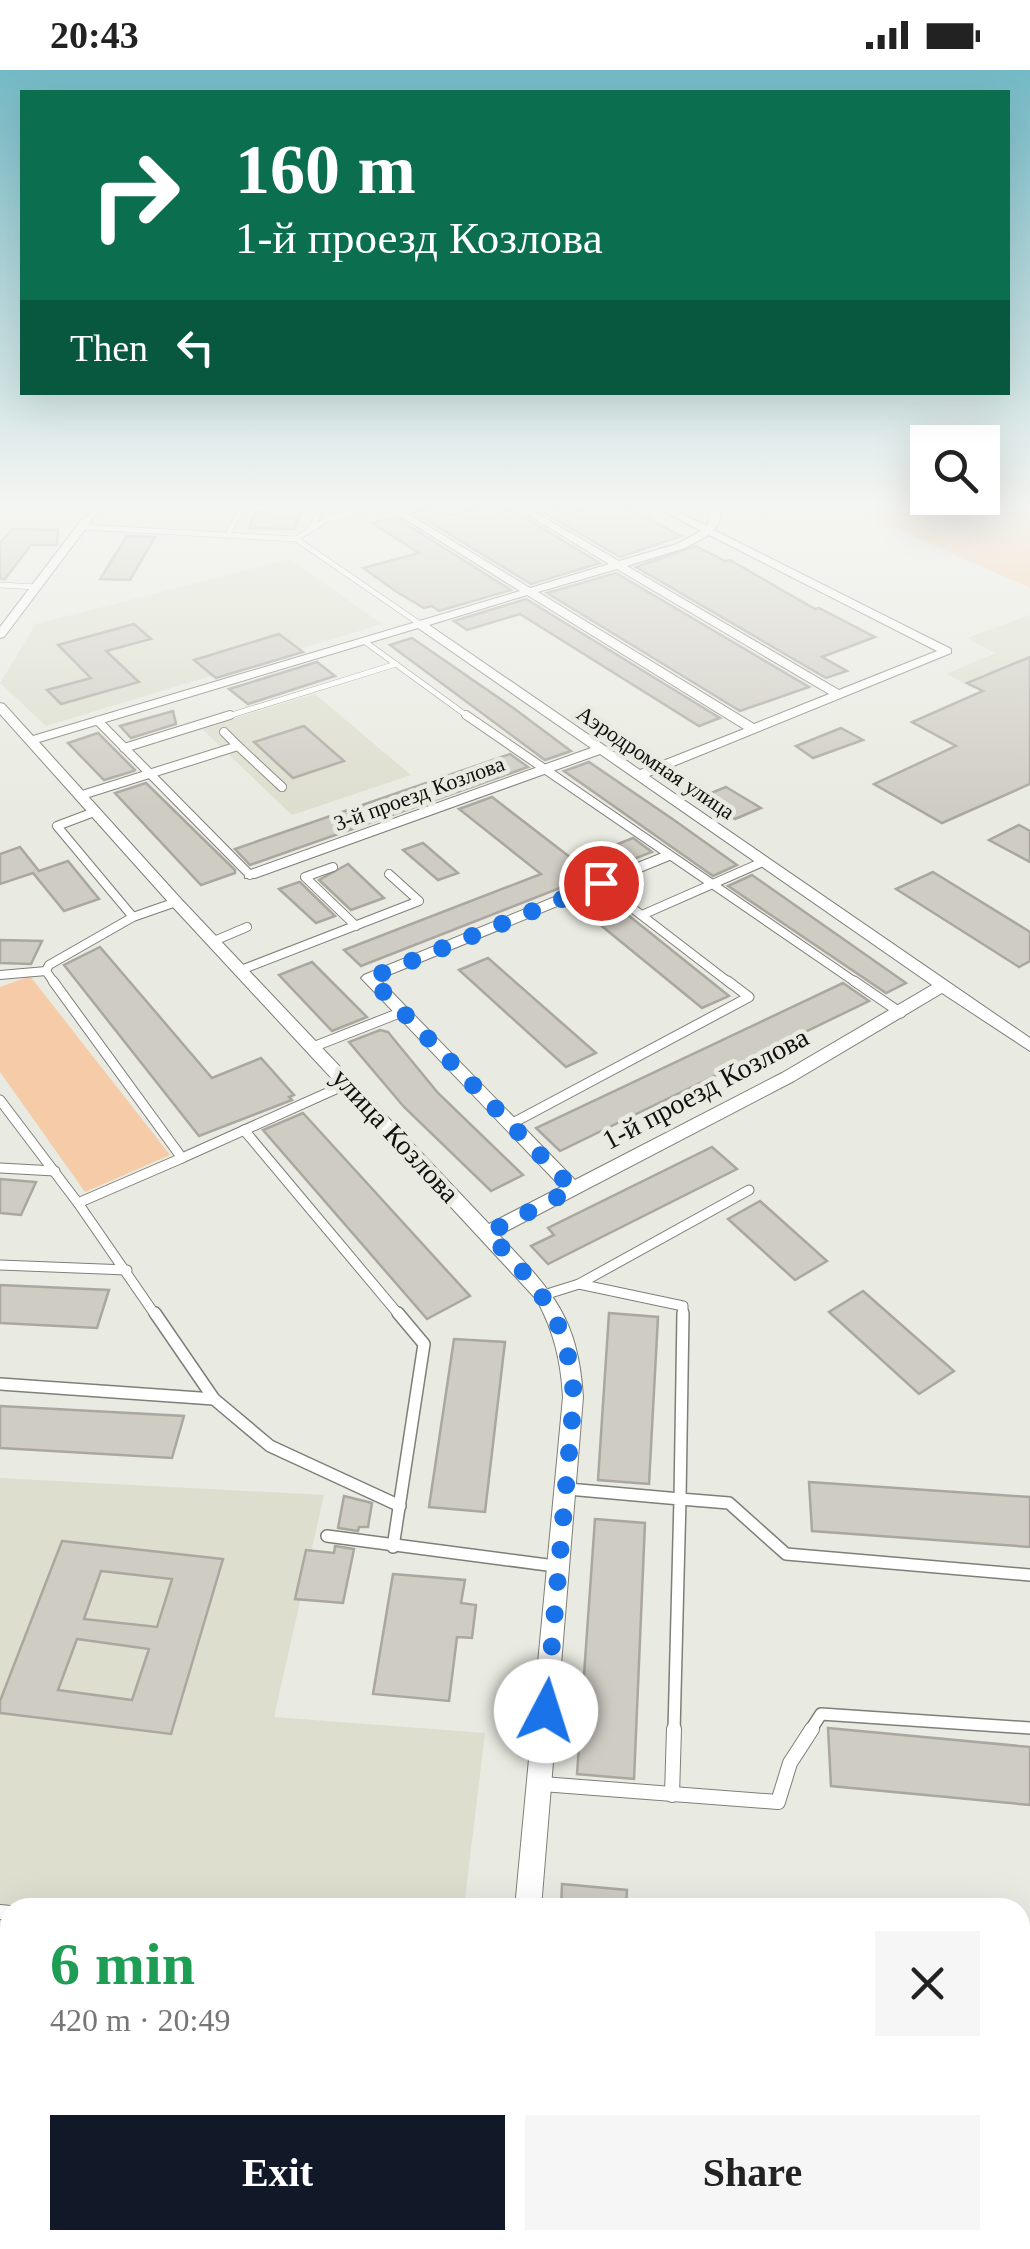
<!DOCTYPE html>
<meta charset="utf-8">
<style>
body{margin:0;font-family:"Times New Roman",serif;background:#f6f6f6;color:#222;height:100vh;display:flex;flex-direction:column;font-size:38px;white-space:nowrap}
*{box-sizing:border-box;margin:0}
p{font-size:32px;color:#767676}
.icon{flex:none;width:55px;height:55px;fill:none;stroke:currentColor;stroke-width:2;stroke-linecap:round;stroke-linejoin:round}
.map{position:relative;flex:1;overflow:hidden}
.details{position:absolute;left:0px;top:1828px;width:1030px;height:352px;display:flex;flex-direction:column;background:#fff;border-radius:30px 30px 0 0;box-shadow:0 10px 40px #0002}
.details>*{flex:none}
.top-card{position:absolute;left:20px;top:20px;width:990px;height:305px;border-radius:0px;box-shadow:0 10px 40px #0002;background:#0b6e4f;color:#fff;overflow:hidden}
.controls{position:absolute;left:910px;top:355px;display:grid;gap:20px}
.controls a{display:grid;place-items:center;width:90px;height:90px;border-radius:0px;background:#fff;box-shadow:0 10px 40px #0002;font-size:50px}
.pin{position:absolute;display:grid;place-items:center;width:85px;height:85px;color:#fff;margin:-42px;border:5px solid #fff;border-radius:50%;box-shadow:0 2px 10px #0007}
.me{position:absolute;width:110px;margin:-55px;rotate:5deg;stroke-linejoin:round;filter:drop-shadow(0 0 8px #0008)}
.turn{display:flex;align-items:center;gap:35px;height:210px;padding:0 50px;font-size:45px}
.turn .icon{width:130px;height:130px;stroke-width:2.5}
.turn b{display:block;font-size:70px;line-height:85px}
.then{display:flex;align-items:center;height:95px;padding:0 50px;background:#0003;gap:20px;font-size:38px}
.round{display:grid;place-items:center;flex:none;width:105px;height:105px;border-radius:0px;background:#f6f6f6}
.summary{display:flex;align-items:center;justify-content:space-between;height:170px;padding:0 50px}
h1{font-size:60px;font-weight:800;line-height:75px;color:#1e9e55}
.cta{display:flex;gap:20px;margin-top:auto;padding:20px 50px}
.cta a{flex:1;height:115px;border-radius:0px;background:#111827;color:#fff;font-size:40px;font-weight:800;line-height:115px;text-align:center}
.cta a+a{background:#f6f6f6;color:#222}
.status{display:flex;justify-content:space-between;align-items:center;height:70px;padding:0 50px;background:#fff;direction:ltr}
.status svg{height:28px;fill:currentColor}
.map>svg:first-child{display:block}
.built{fill:#dddece}
.green{fill:#f6cca8}
.building{fill:#cfccc4;stroke:#aba7a0;stroke-width:2.5;fill-rule:evenodd}
.lines{fill:none;stroke-linecap:round;stroke-linejoin:round}
.lane-far4-casing{stroke:#7e7f77;stroke-width:6}
.lane-far3-casing{stroke:#7e7f77;stroke-width:10}
.lane-far2-casing{stroke:#7e7f77;stroke-width:11}
.lane-far1-casing{stroke:#7e7f77;stroke-width:14}
.lane-casing{stroke:#7e7f77;stroke-width:16}
.street-casing{stroke:#7e7f77;stroke-width:2}
.lane-far4{stroke:#fff;stroke-width:5}
.lane-far3{stroke:#fff;stroke-width:8}
.lane-far2{stroke:#fff;stroke-width:9}
.lane-far1{stroke:#fff;stroke-width:11}
.lane{stroke:#fff;stroke-width:14}
.street{fill:#fff;fill-rule:evenodd}
.route{stroke:#1a73e8;stroke-width:18;stroke-dasharray:0 32.4}
.labels{text-anchor:middle;stroke-width:9;stroke-linejoin:round;paint-order:stroke}
.far-street-label{font-size:22px;fill:#11110f;stroke:#e9eae1}
.street-label{font-size:28px;fill:#11110f;stroke:#e9eae1}
</style>
<div class="status"><b>20:43</b><svg viewBox="0 0 49 12"><path d="M0 12V9h3v3zM5 12V6h3v6zM10 12V3h3v9zM15 12V0h3v12zM26 1h20v11H26zM47 4h2v5h-2z"/></svg></div>
<div class="map">
<svg width="1030" height="2179" viewBox="0 0 1030 2179">
<rect width="100%" height="100%" fill="#e9eae1"/>
<g class="built">
<polygon points="290,489 382,554 46,656 0,613 36,554"/>
<polygon points="1030,545 1030,647 946,604 995,583 967,568"/>
<polygon points="315,624 411,705 292,745 201,658"/>
<polygon points="0,1408 324,1425 274,1647 485,1663 464,1837 10,1838 10,2170 427,2170 426,2179 0,2179"/>
<polygon points="1030,1925 1030,2179 553,2179 554,2170 1020,2170 1020,1928"/>
</g>
<g class="green">
<polygon points="841,434 1030,434 1030,518"/>
<polygon points="30,906 170,1085 85,1122 0,1002 0,917"/>
</g>
<g class="building">
<polygon points="275,434 305,434 294,459 249,458 256,441 271,442"/>
<polygon points="529,434 545,434 565,443 601,434 620,434 681,466 620,487"/>
<polygon points="488,435 501,442 511,439 600,493 531,514 413,442 431,437 446,446"/>
<polygon points="395,447 511,520 439,541 432,536 424,538 397,522 363,498 419,483 372,453"/>
<polygon points="12,459 58,460 57,475 31,475 5,509 0,509 0,473"/>
<polygon points="127,466 155,467 130,510 100,509"/>
<polygon points="696,476 725,491 730,490 815,539 819,538 875,567 822,587 847,601 826,608 636,497"/>
<polygon points="616,503 809,617 740,641 547,523"/>
<polygon points="526,529 720,648 699,656 520,544 467,560 454,551"/>
<polygon points="134,554 151,569 106,581 139,612 61,634 47,620 91,608 58,575"/>
<polygon points="279,564 303,582 216,608 194,590"/>
<polygon points="412,568 512,637 571,681 545,690 390,575"/>
<polygon points="1030,587 1030,714 942,753 874,714 956,676 912,652 983,621 967,613"/>
<polygon points="317,592 335,606 248,634 229,619"/>
<polygon points="173,641 176,654 131,668 120,656"/>
<polygon points="304,656 344,691 293,708 254,672"/>
<polygon points="841,658 863,670 813,688 796,676"/>
<polygon points="98,663 135,700 134,701 104,710 68,673"/>
<polygon points="510,684 528,697 250,795 235,779"/>
<polygon points="589,692 674,750 737,795 713,806 564,701"/>
<polygon points="146,713 235,800 235,803 201,815 115,723"/>
<polygon points="726,717 761,738 735,749 701,727"/>
<polygon points="492,727 575,791 633,768 652,782 361,896 344,880 541,804 459,739"/>
<polygon points="1019,755 1030,761 1030,792 989,770"/>
<polygon points="423,773 458,803 438,810 403,780"/>
<polygon points="20,777 39,801 68,791 99,829 64,841 33,803 0,814 0,784"/>
<polygon points="348,794 384,828 351,840 319,810"/>
<polygon points="933,802 1030,862 1030,891 1019,897 896,819"/>
<polygon points="752,805 839,866 906,913 886,923 728,816"/>
<polygon points="299,812 300,812 335,846 316,853 279,819"/>
<polygon points="618,837 729,926 702,938 592,848"/>
<polygon points="0,870 42,871 31,894 0,893"/>
<polygon points="100,877 212,1008 261,988 294,1025 289,1027 292,1030 199,1066 64,895"/>
<polygon points="488,888 596,983 566,997 459,900"/>
<polygon points="312,892 367,947 332,961 279,905"/>
<polygon points="843,913 869,931 560,1081 536,1058"/>
<polygon points="380,960 388,962 438,1023 523,1105 491,1121 404,1037 349,972"/>
<polygon points="303,1043 470,1226 427,1249 263,1060"/>
<polygon points="712,1077 737,1099 548,1194 531,1176 554,1165 548,1158"/>
<polygon points="0,1109 36,1112 21,1145 0,1143"/>
<polygon points="760,1131 827,1191 795,1210 728,1149"/>
<polygon points="0,1215 109,1220 97,1258 0,1253"/>
<polygon points="863,1221 954,1301 919,1324 829,1242"/>
<polygon points="609,1243 658,1247 649,1414 598,1410"/>
<polygon points="454,1269 505,1272 485,1442 429,1437"/>
<polygon points="0,1336 184,1346 172,1388 0,1378"/>
<polygon points="809,1412 1030,1427 1030,1477 812,1461"/>
<polygon points="344,1426 372,1433 368,1457 359,1457 358,1461 338,1458"/>
<polygon points="595,1449 645,1453 634,1709 577,1704"/>
<path d="M62,1471L223,1489L171,1664L0,1643V1631ZM101,1501L172,1509L157,1557L84,1549ZM77,1569L149,1579L132,1630L58,1620Z"/>
<polygon points="335,1476 354,1479 343,1533 295,1529 306,1480 334,1483"/>
<polygon points="393,1504 465,1510 461,1533 476,1535 472,1568 457,1567 449,1631 373,1624"/>
<polygon points="828,1658 1030,1677 1030,1735 831,1716"/>
<polygon points="562,1814 627,1820 626,1838 561,1838"/>
</g>
<g class="lines">
<defs>
<g id="lane-far4">
<polyline points="323,434 311,459 296,469 420,554"/>
<polyline points="87,450 104,434"/>
<polyline points="82,457 296,469"/>
<polyline points="314,458 325,450 381,434"/>
<polyline points="229,462 244,434"/>
<polyline points="0,515 37,517"/>
<polyline points="364,571 470,648"/>
<polyline points="222,648 396,594"/>
</g>
<g id="lane-far3">
<polyline points="466,645 858,914"/>
<polyline points="98,651 250,805"/>
<polyline points="224,662 238,676"/>
<polyline points="124,678 230,645"/>
<polyline points="79,726 238,676 282,717"/>
<polyline points="94,742 57,756 133,847"/>
<polyline points="333,797 305,807 356,856"/>
<polyline points="623,831 731,914"/>
<polyline points="642,845 765,791"/>
<polyline points="214,871 247,857"/>
<polyline points="241,900 419,831 389,804"/>
<polyline points="0,905 46,901"/>
<polyline points="55,914 46,901 49,895 133,847 176,832"/>
</g>
<g id="lane-far2">
<polyline points="53,911 182,1088 347,1014"/>
<polyline points="854,911 901,943"/>
<polyline points="313,977 402,942"/>
<polyline points="0,1030 78,1133 182,1088"/>
<polyline points="511,1054 749,927 728,911"/>
<polyline points="244,1060 400,1246"/>
<polyline points="0,1098 55,1101"/>
<polyline points="78,1133 156,1246"/>
<polyline points="0,1195 127,1200"/>
<polyline points="579,1214 683,1236 683,1246"/>
<polyline points="544,1225 579,1214 749,1120"/>
</g>
<g id="lane-far1">
<polyline points="155,1243 214,1329 270,1376 400,1436"/>
<polyline points="683,1243 680,1429 729,1433 786,1484 1030,1505"/>
<polyline points="0,1314 214,1329"/>
<polyline points="568,1419 680,1429 674,1661"/>
<polyline points="327,1466 555,1496"/>
<polyline points="393,1477 424,1274 398,1243"/>
<polyline points="810,1661 821,1644 1030,1658"/>
</g>
<g id="lane">
<polyline points="542,1714 778,1732 790,1693 812,1659"/>
<polyline points="672,1725 674,1659"/>
<polyline points="0,1842 10,1843"/>
<polyline points="44,2179 47,2170"/>
</g>
<g id="street">
<path d="M381,434H392L530,518L609,494L510,434H521L619,491L677,474L701,461L650,434H662L707,456L712,434H722L720,450L714,460L951,579V583L649,706L1030,968V981L942,923L794,1011L499,1165C552,1221 578,1247 583,1327L541,1838H515L563,1327C561,1291 554,1262 537,1230L171,835L0,644V633L4,634L33,666L520,521ZM709,465L937,581L839,620L627,496L685,478ZM617,499L829,624L754,654L538,522ZM527,525L744,659L640,700L429,555ZM418,558L591,678L245,802V808H255L600,684L932,915L782,1003L575,1110L379,909L672,789V783H662L364,905L361,908L364,911L561,1117L489,1154L181,829L39,672Z"/>
<polygon points="83,448 92,450 4,567 0,568 0,557"/>
<polygon points="479,2170 509,2170 508,2179 478,2179"/>
</g>
</defs>
<use href="#lane-far4" class="lane-far4-casing"/>
<use href="#lane-far3" class="lane-far3-casing"/>
<use href="#lane-far2" class="lane-far2-casing"/>
<use href="#lane-far1" class="lane-far1-casing"/>
<use href="#lane" class="lane-casing"/>
<use href="#street" class="street-casing"/>
<use href="#lane-far4" class="lane-far4"/>
<use href="#lane-far3" class="lane-far3"/>
<use href="#lane-far2" class="lane-far2"/>
<use href="#lane-far1" class="lane-far1"/>
<use href="#lane" class="lane"/>
<use href="#street" class="street"/>
</g>
<linearGradient id="sky" x2="0" y2="1"><stop stop-color="#74bac6"/><stop offset="0.59" stop-color="#f5f6f2"/><stop offset="1" stop-color="#f5f6f2" stop-opacity="0"/></linearGradient>
<rect width="1030" height="739" fill="url(#sky)"/>
<g class="lines">
<path class="route" d="M546,1641L574,1327C567,1245 541,1221 488,1163L573,1119L370,908L601,813"/>
</g>
<g class="labels">
<g class="far-street-label">
<text transform="translate(656 692) rotate(34)" y="8">Аэродромная улица</text>
<text transform="translate(419 723) rotate(-20)" y="8">3-й проезд Козлова</text>
</g>
<g class="street-label">
<text transform="translate(705 1018) rotate(-28)" y="10">1-й проезд Козлова</text>
<text transform="translate(396 1065) rotate(47)" y="10">улица Козлова</text>
</g>
</g>
</svg>
<div class="controls">
<a><svg class="icon" aria-label="search" viewBox="0 0 24 24"><circle cx="10" cy="10" r="6"/><path d="M15 15l6 6"/></svg></a>
</div>
<div class="pin" style="left:601px;top:813px;background:#d93025"><svg class="icon" aria-label="arrive" viewBox="0 0 24 24"><path d="M6 21V4h12l-3 4 3 4H6"/></svg></div>
<svg class="me" style="left:546px;top:1641px" viewBox="-20 -20 40 40"><circle r="19" fill="#fff"/><path d="M0-13L10 11 0 6-10 11z" fill="#1a73e8"/></svg>
<div class="top-card">
<div class="turn"><svg class="icon" aria-label="right" viewBox="0 0 24 24"><path d="M7 20v-9h11M14 6l5 5-5 5"/></svg><div><b>160 m</b>1-й проезд Козлова</div></div>
<div class="then">Then<svg class="icon" aria-label="left" viewBox="0 0 24 24"><path d="M17 20v-9H6M10 6l-5 5 5 5"/></svg></div>
</div>
<section class="details">
<div class="summary"><div><h1>6 min</h1><p>420 m · 20:49</p></div><a class="round"><svg class="icon" aria-label="close" viewBox="0 0 24 24"><path d="M6 6l12 12M18 6L6 18"/></svg></a></div>
<div class="cta"><a>Exit</a><a>Share</a></div>
</section>
</div>
